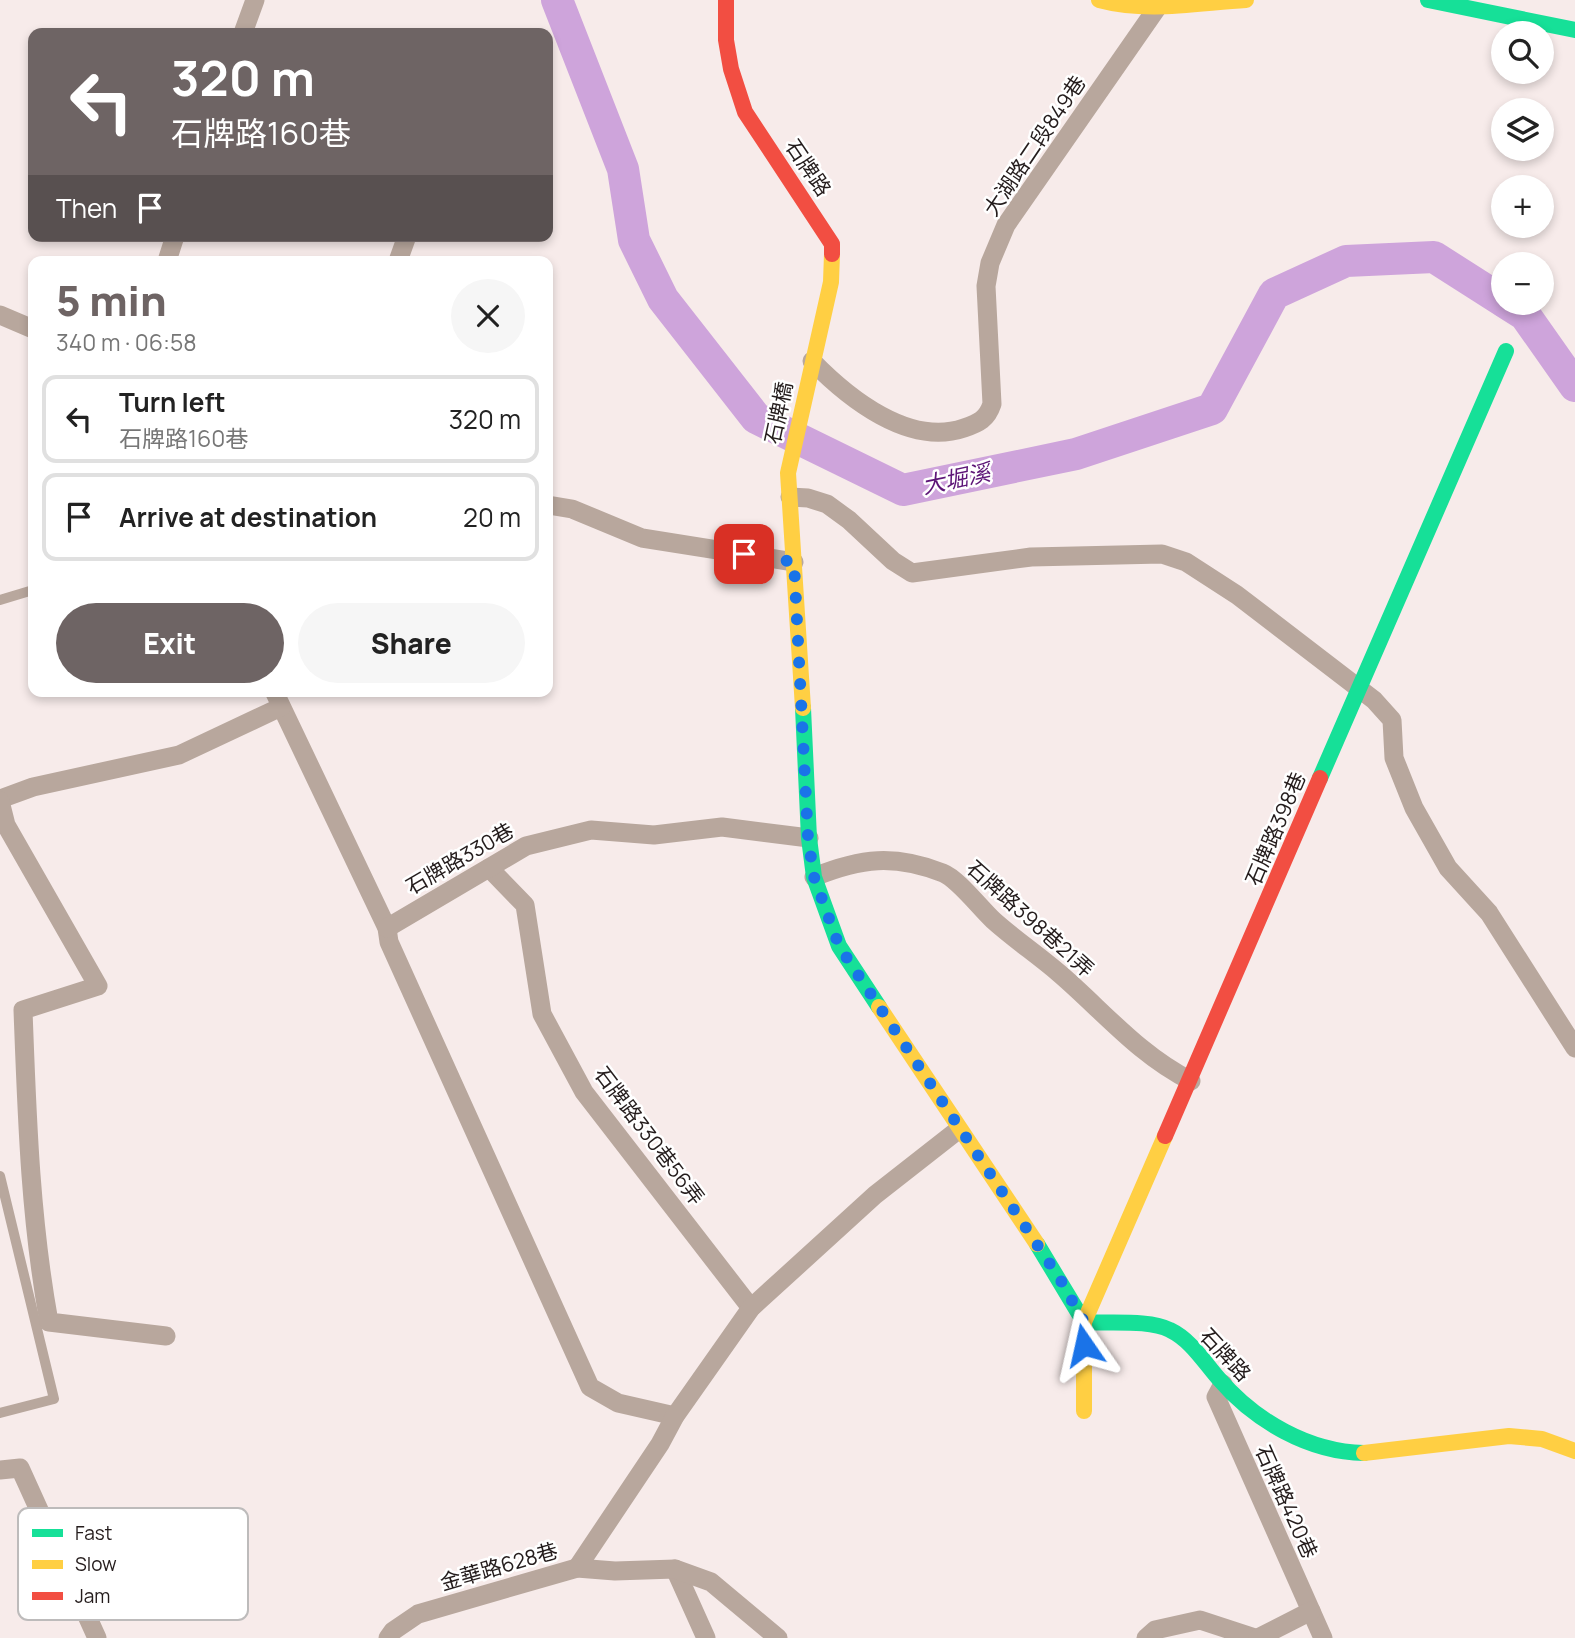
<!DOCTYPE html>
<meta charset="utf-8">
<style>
body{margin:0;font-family:Manrope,"Noto Sans TC",sans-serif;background:#f6f6f6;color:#222;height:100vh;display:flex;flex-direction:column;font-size:26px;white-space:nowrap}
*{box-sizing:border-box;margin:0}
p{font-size:23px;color:#767676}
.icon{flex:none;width:38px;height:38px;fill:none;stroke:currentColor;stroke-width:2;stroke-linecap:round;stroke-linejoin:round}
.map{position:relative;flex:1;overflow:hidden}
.sheet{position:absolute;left:28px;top:256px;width:525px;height:441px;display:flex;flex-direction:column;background:#fff;border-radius:14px;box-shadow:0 4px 10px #0003}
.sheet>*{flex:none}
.banner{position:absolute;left:28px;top:28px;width:525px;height:214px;border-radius:14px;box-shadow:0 4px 10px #0003;background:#6e6464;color:#fff;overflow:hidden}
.buttons{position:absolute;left:1491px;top:21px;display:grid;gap:14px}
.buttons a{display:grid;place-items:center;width:63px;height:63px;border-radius:50%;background:#fff;box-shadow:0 4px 10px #0003;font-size:35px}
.pin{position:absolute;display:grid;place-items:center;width:60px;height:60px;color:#fff;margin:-30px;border-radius:14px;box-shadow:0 4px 10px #0006}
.me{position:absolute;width:77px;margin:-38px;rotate:349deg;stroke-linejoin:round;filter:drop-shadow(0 0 5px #0008)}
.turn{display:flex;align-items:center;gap:24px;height:147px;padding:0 28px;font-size:32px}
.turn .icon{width:91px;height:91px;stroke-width:2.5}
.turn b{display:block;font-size:49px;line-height:60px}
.then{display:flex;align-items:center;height:66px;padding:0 28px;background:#0003;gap:14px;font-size:26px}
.round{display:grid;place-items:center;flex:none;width:74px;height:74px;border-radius:37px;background:#f6f6f6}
.overview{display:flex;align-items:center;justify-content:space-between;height:119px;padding:0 28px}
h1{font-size:42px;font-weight:800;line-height:52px;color:#6e6464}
.primary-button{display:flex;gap:14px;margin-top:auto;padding:14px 28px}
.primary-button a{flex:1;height:80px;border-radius:42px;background:#6e6464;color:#fff;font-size:28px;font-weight:800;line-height:80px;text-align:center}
.primary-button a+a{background:#f6f6f6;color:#222}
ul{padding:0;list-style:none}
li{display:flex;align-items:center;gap:21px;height:88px;margin:0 14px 10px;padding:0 14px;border:4px solid #e0e0e0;border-radius:14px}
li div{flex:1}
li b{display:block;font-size:26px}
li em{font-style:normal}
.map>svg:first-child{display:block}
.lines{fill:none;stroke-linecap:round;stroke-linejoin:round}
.river{stroke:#cea4db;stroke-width:32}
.lane{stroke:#b8a79d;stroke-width:10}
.street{stroke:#b8a79d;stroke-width:19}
.fast{stroke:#16e098;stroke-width:16}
.slow{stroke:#ffcf43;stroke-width:16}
.jam{stroke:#f24e42;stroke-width:16}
.route{stroke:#1a73e8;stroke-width:12;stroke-dasharray:0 21.6}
.labels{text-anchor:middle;stroke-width:5;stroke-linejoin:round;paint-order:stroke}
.street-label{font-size:21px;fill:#241c1c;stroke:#fff}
.water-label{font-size:23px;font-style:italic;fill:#5d1577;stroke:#fff}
.key{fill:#fff;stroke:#bdbbbb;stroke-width:2}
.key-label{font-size:19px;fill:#241c1c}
</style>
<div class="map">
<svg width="1575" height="1638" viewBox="0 0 1575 1638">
<rect width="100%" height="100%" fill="#f7ebea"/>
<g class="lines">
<g class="river">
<polyline points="557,0 623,169 634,240 663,299 756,418 903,490 1076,454 1212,409 1274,294 1346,261 1434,257 1503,301"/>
<polyline points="1506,303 1525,315 1575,386"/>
</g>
<g class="lane">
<polyline points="0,600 33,590"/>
<polyline points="0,1176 54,1399 0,1413"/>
</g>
<g class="street">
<polyline points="243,33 255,0"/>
<polyline points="167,261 175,236"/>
<polyline points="398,261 407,236"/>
<polyline points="0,315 33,329"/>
<path d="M812,361C848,398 909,447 964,428C979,423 987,419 992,404L986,286L990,263L1006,225L1159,5"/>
<polyline points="790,497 808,498 827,504 849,520 893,561 912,573 1031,557 1162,554 1186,562 1237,595 1374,700 1392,720 1394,758 1414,808 1448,868 1489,913 1575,1048"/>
<polyline points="548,505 572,509 642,538 794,562"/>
<polyline points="274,691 387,928 389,942 590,1387 618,1403 675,1416"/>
<polyline points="0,799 33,787 179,755 281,707"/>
<path d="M0,801L6,825L98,986L23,1010C27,1116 30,1217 49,1322L166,1336"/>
<polyline points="489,868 525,905 542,1014 584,1092 751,1308"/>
<path d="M814,877C861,858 894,854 943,873C958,879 980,908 993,920C1014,939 1038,955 1060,974C1103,1011 1139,1055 1191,1081"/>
<polyline points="387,928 526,846 591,830 654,835 722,827 809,838"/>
<polyline points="1223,1384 1216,1397 1323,1638"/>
<polyline points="0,1470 20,1468 97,1638"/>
<polyline points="577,1568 660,1444 675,1416 751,1308 875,1195 958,1130"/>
<polyline points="675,1569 706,1638"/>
<polyline points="388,1638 393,1631 418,1614 577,1568 615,1571 675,1569 711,1582 778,1638"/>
<polyline points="1146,1638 1155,1630 1200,1620 1255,1638"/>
<polyline points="1258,1638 1311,1611"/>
</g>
<g class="fast">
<polyline points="1428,0 1575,30"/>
<polyline points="803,708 809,838 814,877 839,946 879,1007"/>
<polyline points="1320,778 1506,351"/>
<path d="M1037,1244L1084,1322C1108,1324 1149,1319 1170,1330C1191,1340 1204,1362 1219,1379C1255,1421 1309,1452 1364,1453"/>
</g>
<g class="slow">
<path d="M1099,0C1147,13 1197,3 1246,0"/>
<polyline points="803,708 788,473 831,282 832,254"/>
<polyline points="879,1007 1037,1244"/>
<polyline points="1084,1411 1084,1322 1165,1136"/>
<polyline points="1364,1453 1509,1436 1542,1439 1575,1451"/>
</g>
<g class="jam">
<polyline points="726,0 726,40 731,69 745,112 832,244 832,254"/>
<polyline points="1165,1136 1320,778"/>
</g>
</g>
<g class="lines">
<polyline class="route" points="744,554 794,562 808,838 814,877 839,946 1060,1279 1084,1322 1084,1345"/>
</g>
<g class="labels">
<g class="street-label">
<text transform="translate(1035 146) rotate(-56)" y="7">大湖路二段849巷</text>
<text transform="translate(808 168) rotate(56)" y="7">石牌路</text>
<text transform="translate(779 413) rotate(-78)" y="7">石牌橋</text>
<text transform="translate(1276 829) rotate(-67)" y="7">石牌路398巷</text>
<text transform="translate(460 859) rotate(-30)" y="7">石牌路330巷</text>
<text transform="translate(1030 919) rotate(42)" y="7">石牌路398巷21弄</text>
<text transform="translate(649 1136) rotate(53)" y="7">石牌路330巷56弄</text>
<text transform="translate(1225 1355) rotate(47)" y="7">石牌路</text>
<text transform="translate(1286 1502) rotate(66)" y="7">石牌路420巷</text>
<text transform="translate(499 1567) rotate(-16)" y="7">金華路628巷</text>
</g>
<g class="water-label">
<text transform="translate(956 479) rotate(-12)" y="8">大堀溪</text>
</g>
</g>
<rect x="18" y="1508" width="230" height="112" rx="10" class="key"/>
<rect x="32" y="1529" width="31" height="8" fill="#16e098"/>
<rect x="32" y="1560" width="31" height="9" fill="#ffcf43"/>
<rect x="32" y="1592" width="31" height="8" fill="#f24e42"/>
<g class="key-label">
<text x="75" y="1540">Fast</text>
<text x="75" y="1571">Slow</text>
<text x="75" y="1603">Jam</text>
</g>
</svg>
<div class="buttons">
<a><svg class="icon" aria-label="search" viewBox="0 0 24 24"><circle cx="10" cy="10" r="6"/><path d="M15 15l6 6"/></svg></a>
<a><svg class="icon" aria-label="layers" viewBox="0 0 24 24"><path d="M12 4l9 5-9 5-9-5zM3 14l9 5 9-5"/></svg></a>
<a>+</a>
<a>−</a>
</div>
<div class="pin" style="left:744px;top:554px;background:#d93025"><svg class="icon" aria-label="arrive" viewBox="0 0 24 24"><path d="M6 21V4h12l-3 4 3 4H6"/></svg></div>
<svg class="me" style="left:1084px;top:1345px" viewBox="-20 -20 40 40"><path d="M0-17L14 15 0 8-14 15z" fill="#1a73e8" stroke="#fff" stroke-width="4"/></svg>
<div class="banner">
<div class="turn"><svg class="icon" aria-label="left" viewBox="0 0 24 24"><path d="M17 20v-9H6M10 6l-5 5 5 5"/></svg><div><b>320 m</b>石牌路160巷</div></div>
<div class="then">Then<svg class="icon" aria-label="arrive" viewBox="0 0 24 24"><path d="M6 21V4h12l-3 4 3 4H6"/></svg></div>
</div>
<section class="sheet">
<div class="overview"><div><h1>5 min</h1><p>340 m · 06:58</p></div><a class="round"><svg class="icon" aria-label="close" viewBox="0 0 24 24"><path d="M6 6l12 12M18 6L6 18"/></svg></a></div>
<ul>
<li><svg class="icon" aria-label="left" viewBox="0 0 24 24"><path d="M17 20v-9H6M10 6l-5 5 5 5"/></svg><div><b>Turn left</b><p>石牌路160巷</p></div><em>320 m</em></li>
<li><svg class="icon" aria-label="arrive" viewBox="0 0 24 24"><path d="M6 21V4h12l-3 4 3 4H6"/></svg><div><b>Arrive at destination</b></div><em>20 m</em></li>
</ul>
<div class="primary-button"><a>Exit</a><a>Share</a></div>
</section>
</div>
